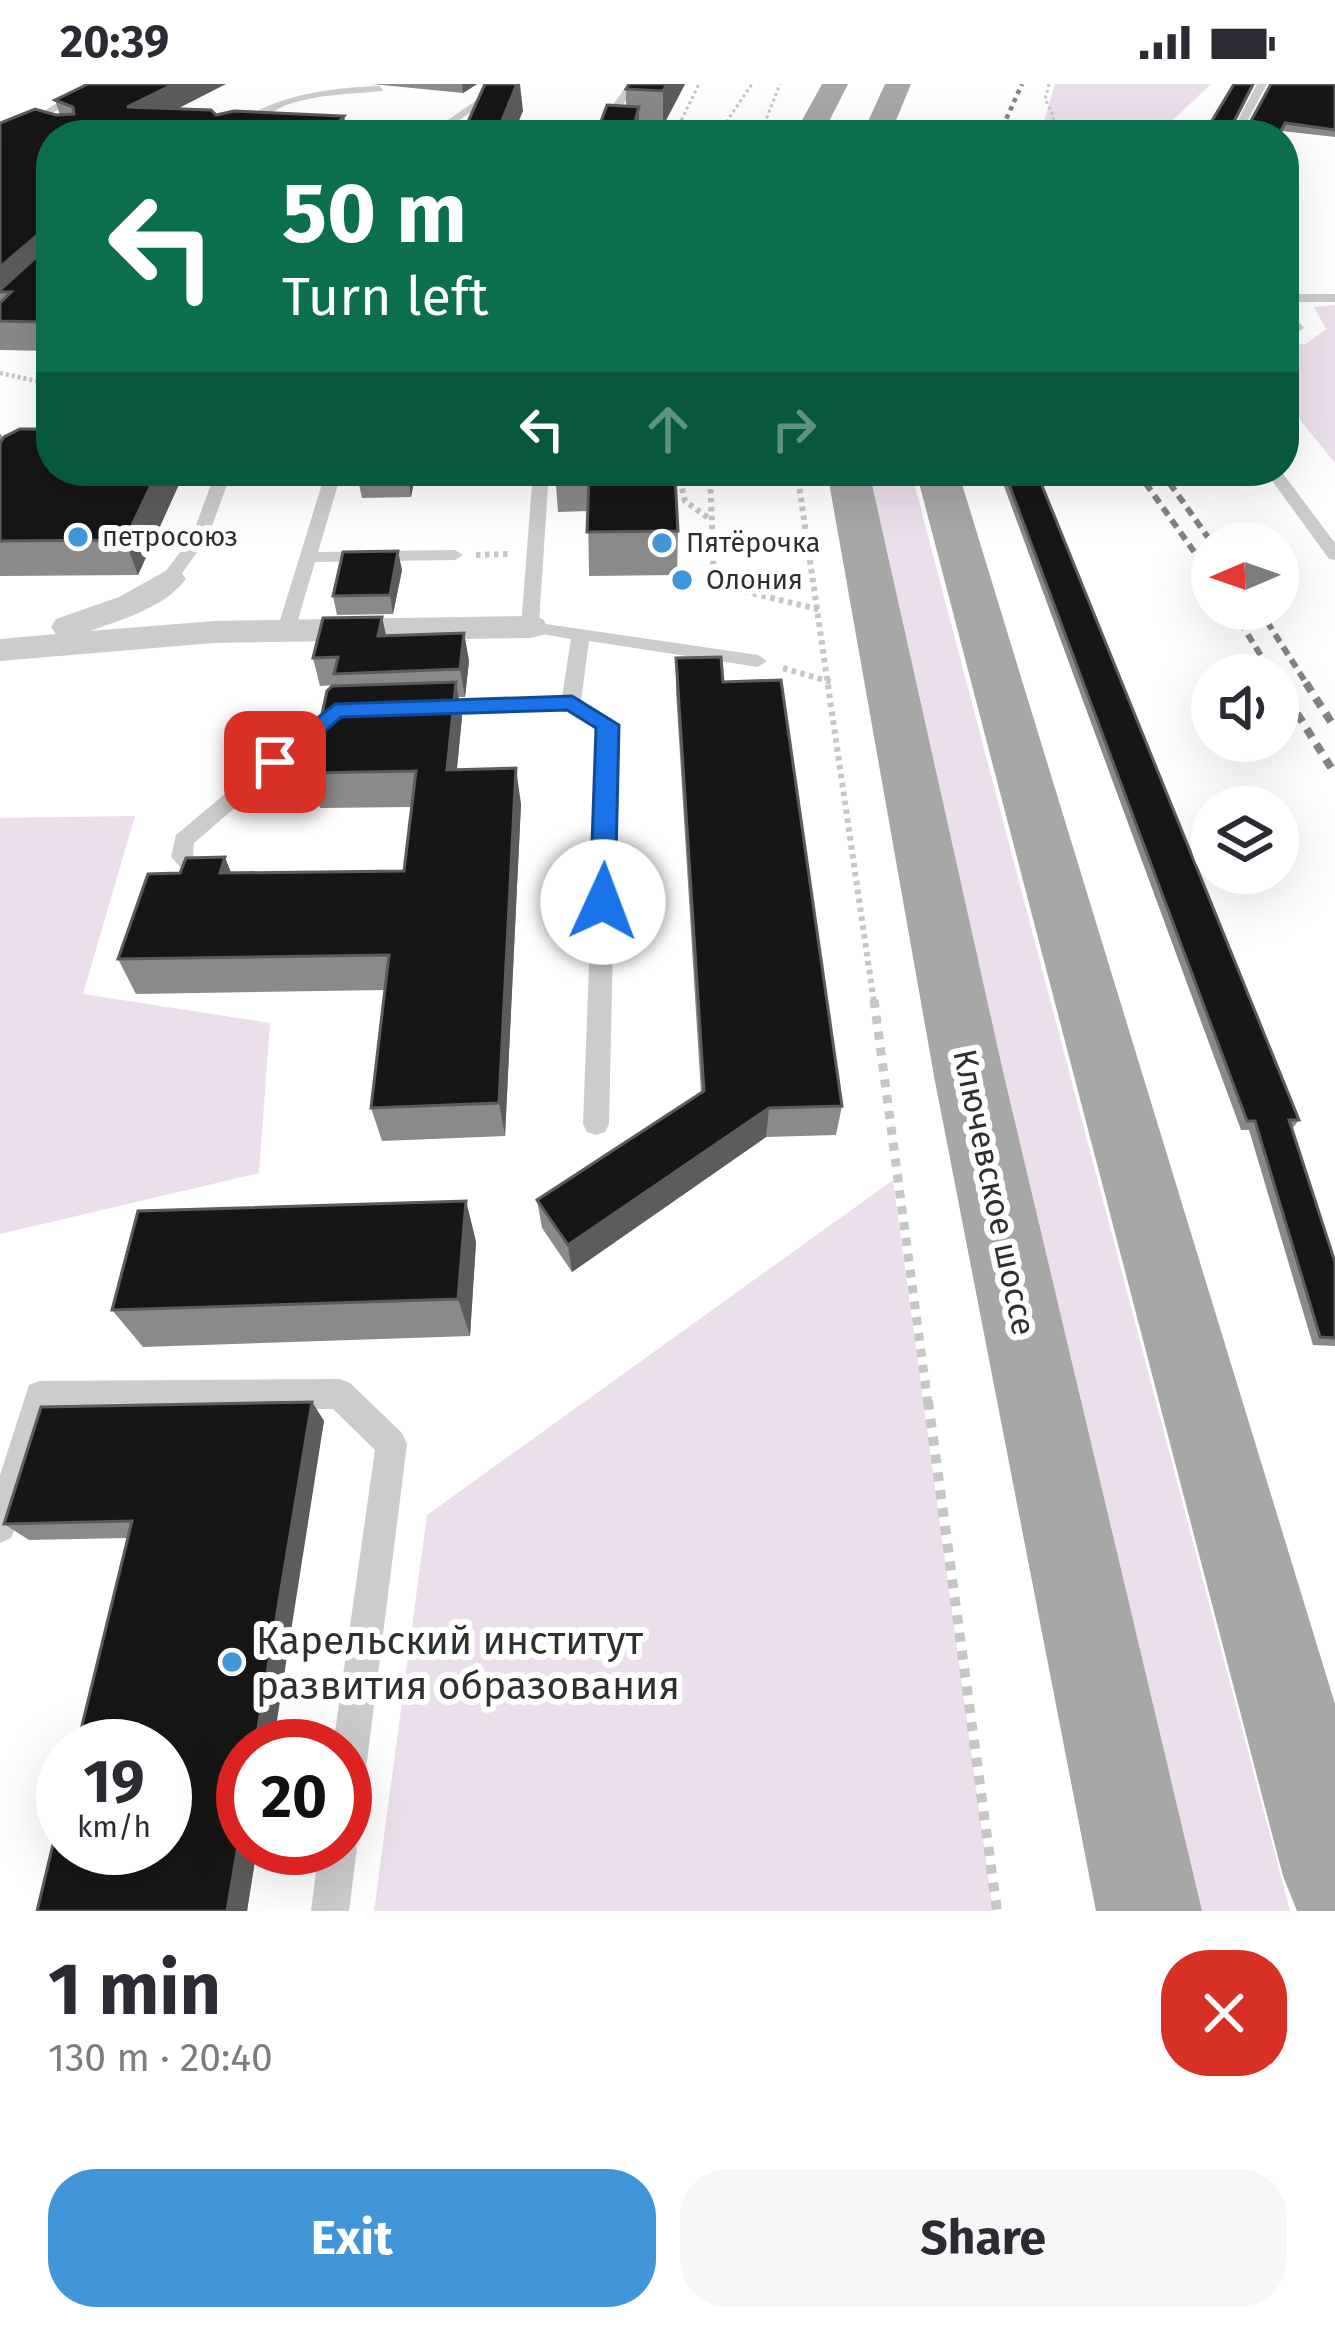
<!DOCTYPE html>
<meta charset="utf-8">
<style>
body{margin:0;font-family:"Fira Sans",sans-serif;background:#f7f7f7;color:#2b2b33;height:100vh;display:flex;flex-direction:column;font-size:45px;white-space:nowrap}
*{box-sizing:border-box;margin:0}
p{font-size:39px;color:#7c7c81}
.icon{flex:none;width:66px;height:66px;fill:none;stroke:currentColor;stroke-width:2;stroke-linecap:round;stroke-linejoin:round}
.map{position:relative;height:1827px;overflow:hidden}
.sheet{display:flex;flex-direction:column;background:#fff;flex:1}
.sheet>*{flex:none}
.top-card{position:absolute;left:36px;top:36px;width:1263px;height:366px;border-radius:48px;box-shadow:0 12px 48px #0002;background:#0b6e4f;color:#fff;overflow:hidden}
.needle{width:78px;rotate:268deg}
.buttons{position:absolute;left:1191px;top:438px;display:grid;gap:24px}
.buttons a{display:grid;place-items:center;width:108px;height:108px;border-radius:50%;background:#fff;box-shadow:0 12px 48px #0002;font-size:60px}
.speed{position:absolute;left:36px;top:1635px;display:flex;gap:24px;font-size:60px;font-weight:700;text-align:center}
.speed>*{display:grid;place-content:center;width:156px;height:156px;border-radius:50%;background:#fff;box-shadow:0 12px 48px #0002;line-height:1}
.speed small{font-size:30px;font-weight:400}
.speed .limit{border:18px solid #d22;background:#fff;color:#111}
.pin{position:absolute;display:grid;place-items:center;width:102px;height:102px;color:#fff;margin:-51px;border-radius:24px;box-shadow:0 6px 18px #0006}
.me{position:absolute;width:132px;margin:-66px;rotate:2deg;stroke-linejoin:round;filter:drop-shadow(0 0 9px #0008)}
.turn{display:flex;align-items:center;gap:42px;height:252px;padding:0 48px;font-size:54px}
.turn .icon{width:156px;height:156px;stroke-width:2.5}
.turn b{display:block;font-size:84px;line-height:102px}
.lanes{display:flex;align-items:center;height:114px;padding:0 48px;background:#0003;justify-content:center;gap:60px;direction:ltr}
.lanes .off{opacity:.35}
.round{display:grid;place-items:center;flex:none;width:126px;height:126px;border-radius:48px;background:#f7f7f7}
.summary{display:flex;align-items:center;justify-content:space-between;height:204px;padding:0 48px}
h1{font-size:72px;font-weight:700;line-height:90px}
.action{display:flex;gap:24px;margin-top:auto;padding:24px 48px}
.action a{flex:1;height:138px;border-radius:48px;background:#4096d8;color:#fff;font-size:48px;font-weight:700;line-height:138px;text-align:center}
.action a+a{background:#f7f7f7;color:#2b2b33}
.status{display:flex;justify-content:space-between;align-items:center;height:84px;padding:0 60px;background:#fff;direction:ltr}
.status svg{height:33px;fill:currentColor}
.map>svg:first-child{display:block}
.green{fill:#ebdfeb}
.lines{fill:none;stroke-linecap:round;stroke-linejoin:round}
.path-far4{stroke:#c6c6c6;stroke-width:3;stroke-dasharray:3 3;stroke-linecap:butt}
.path-far3{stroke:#c6c6c6;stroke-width:4.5;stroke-dasharray:3 3;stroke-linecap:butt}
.path-far2{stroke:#c6c6c6;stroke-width:6;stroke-dasharray:4.5 4.5;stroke-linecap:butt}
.path-far1{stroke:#c6c6c6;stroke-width:9;stroke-dasharray:8 8;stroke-linecap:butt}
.path{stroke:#c6c6c6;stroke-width:10;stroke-dasharray:9 9;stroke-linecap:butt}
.lane{fill:#ccc;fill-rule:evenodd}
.street{fill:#ccc;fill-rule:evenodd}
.primary{fill:#a7a7a7;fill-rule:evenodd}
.rail-far2{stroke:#848484;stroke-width:4.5;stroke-dasharray:4.5 4.5;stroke-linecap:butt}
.rail-far1{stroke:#848484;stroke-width:6;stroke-dasharray:9 6;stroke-linecap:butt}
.rail{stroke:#848484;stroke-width:8;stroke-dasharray:10 8;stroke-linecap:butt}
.wall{fill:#8a8a8a}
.shaded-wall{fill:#5c5c5c}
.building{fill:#161616;stroke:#5c5c5c;stroke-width:3}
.route{fill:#1a73e8;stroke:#114b97;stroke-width:3}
.poi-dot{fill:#4096d8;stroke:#fff;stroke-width:4.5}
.labels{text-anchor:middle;stroke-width:12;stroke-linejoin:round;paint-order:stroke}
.far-poi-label{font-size:27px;fill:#2f2f2f;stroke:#fff;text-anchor:start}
.street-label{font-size:33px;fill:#2f2f2f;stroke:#fff}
.near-poi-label{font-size:39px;fill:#2f2f2f;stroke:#fff;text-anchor:start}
</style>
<div class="status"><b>20:39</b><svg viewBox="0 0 49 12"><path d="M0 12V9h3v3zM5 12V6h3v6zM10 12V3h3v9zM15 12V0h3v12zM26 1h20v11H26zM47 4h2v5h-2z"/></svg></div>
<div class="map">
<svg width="1335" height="1827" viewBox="0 0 1335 1827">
<rect width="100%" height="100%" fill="#fff"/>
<g class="green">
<polygon points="1055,0 1211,0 1157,51 1040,51"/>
<polygon points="1335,221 1335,379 1284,316 1284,261 1306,260 1326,245 1314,223"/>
<polygon points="865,387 911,387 1290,1827 1191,1827"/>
<polygon points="135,732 83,910 270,939 259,1089 0,1150 0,734"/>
<polygon points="893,1096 993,1827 374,1827 427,1431"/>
</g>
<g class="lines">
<g class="path-far4">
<polyline points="1049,0 1045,15 1053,31 1054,51"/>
<polyline points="631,47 675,48 727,37 752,0"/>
<polyline points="676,47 699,0"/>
<polyline points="760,51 780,0"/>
</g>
<polyline class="path-far3" points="0,289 51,300"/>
<g class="path-far2">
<polyline points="678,387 685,417 711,436"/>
<polyline points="710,387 714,500 821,526"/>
<polyline points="797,387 874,919"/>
<polyline points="476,471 509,470"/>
<polyline points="783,584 831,598"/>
</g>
<polyline class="path-far1" points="874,916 928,1320"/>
<polyline class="path" points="928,1317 997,1827"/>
<g class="lane">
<polygon points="88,0 100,0 0,61 0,54"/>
<polygon points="500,0 511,0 438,51 426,51"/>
<polygon points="628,0 638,0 601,51 591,51"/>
<polygon points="1257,0 1267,0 1240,51 1230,51"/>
<path d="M380,2L383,7C352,10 320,10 289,20C267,28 243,51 221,51C266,12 323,4 380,2Z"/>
<polygon points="1284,202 1293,210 1335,210 1335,218 1295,218 1295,233 1304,244 1284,256 1284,246 1289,243 1284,237"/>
<polygon points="216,387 232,387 208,453 175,499 163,499 160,495 192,452"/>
<polygon points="326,387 342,387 318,468 455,466 463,471 455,476 315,478 295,546 292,550 280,550 277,546"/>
<polygon points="533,387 549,387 539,539 758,571 767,577 758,583 589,557 581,617 618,642 609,1040 605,1048 596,1051 587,1048 583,1040 598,645 567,625 428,630 418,624 428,618 562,613 571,555 530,548 521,543"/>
<polygon points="1265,387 1281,387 1335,459 1335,476 1329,475"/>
<polygon points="345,620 355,626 352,630 340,633 194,759 193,771 206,782 217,784 220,790 217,796 193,796 171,773 176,751 328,623"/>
<polygon points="339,1295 350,1299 402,1349 407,1360 363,1709 358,1722 345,1727 345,1662 333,1662 375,1366 333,1325 51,1327 16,1443 11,1454 0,1459 0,1391 29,1301 40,1297"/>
<polygon points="345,1748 351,1751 357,1764 349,1827 311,1827 319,1764 345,1764"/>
</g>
<path class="street" d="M169,485L181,488L186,495C164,524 123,535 90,547L214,537L530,532L543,535L548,543L543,551L530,554L214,559L0,577V555L56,550L51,543L56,535L119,513Z"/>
<g class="primary">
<polygon points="822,0 848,0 822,51 794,51"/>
<polygon points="885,0 911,0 890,51 862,51"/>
<polygon points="827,387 869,387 1004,992 1202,1827 1096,1827 934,992"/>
<polygon points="916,387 958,387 1335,1620 1335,1827 1297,1827 1283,1792"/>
</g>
<polyline class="rail-far2" points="999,51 1022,0"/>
<g class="rail-far1">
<polyline points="1137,387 1212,493"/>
<polyline points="1161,387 1212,459"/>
<polyline points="1232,525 1273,591"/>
<polyline points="1259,525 1308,602"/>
</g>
<g class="rail">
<polyline points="1278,599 1335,690"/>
<polyline points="1306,599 1335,644"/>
</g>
</g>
<g class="wall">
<polygon points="372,0 477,0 463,9"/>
<polygon points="685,0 663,42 639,41 639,51 596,51 626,22 626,5"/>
<polygon points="1255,0 1231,47 1246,46 1335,0 1335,53 1282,47 1280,51 1205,51 1207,45"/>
<polygon points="55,16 177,25 216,31 344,32 347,51 51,51 51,267 0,266 0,39 60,31"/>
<polygon points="0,349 3,355 51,387 185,387 138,491 0,492"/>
<polygon points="356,387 416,387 411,413 362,414"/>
<polygon points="555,387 608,387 608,393 678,447 677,491 589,492 588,427 558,428"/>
<polygon points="1003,387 1036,387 1299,1036 1292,1045 1335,1178 1335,1262 1313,1261 1249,1046 1241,1046 1001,394"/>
<polygon points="402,486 393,530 337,531 333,512"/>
<polygon points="382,533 386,551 464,549 469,577 465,613 459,613 462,633 457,686 521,720 505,1052 382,1057 371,1024 385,906 136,910 118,875 231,789 404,787 411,723 320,724 309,689 337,601 320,602 313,574"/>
<polygon points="676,574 723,598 842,1022 836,1051 766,1053 572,1188 542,1144 537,1116 701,1009 676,607"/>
<polygon points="466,1117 476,1158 470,1252 143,1263 112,1226"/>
<polygon points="312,1318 324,1337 243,1764 257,1764 247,1827 128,1454 29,1456 4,1440"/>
</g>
<g class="shaded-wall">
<polygon points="174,0 226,0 134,47 127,23"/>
<polygon points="462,0 477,0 463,9"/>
<polygon points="517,0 520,0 523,27 513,51 496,51"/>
<polygon points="667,0 685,0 663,42 663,7"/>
<polygon points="639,23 639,51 631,51"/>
<polygon points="344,32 347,51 326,51"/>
<polygon points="41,148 51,175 11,208 0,208 0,183"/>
<polygon points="51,229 51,260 43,238"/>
<polygon points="158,387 185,387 138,491 125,456"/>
<polygon points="407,387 416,387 411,413"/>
<polygon points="398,467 402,486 393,530 390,511"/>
<polygon points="382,533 388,561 378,552"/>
<polygon points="464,549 469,577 465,613 460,585"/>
<polygon points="456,598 462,633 453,722 447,686"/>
<polygon points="516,684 521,720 505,1052 499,1019"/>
<polygon points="225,773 239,809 220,789"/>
<polygon points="769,1024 766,1053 572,1188 568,1161"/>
<polygon points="466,1117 476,1158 470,1252 458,1215"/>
<polygon points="312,1318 324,1337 273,1662 255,1662"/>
<polygon points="243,1732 243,1764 257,1764 247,1827 227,1827"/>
</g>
<g class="building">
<polygon points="88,0 174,0 127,23 211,26 216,31 234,27 344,32 326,51 51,51 51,229 43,238 0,237 0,219 11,208 0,208 0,206 44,166 46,152 41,148 0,183 0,39 35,25 56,31 74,30 73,23 55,16"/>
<polygon points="485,0 517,0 496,51 462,51"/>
<polygon points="629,0 667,0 663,7 626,5"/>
<polygon points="1234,0 1253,0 1229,47 1246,46 1271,0 1335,0 1335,46 1285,39 1279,51 1248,51 1207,45"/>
<polygon points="607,21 639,23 631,51 596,51"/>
<polygon points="20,345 51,345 51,387 158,387 125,456 0,457 0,359 4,353"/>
<polygon points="1004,387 1036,387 1299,1036 1289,1036 1335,1178 1335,1254 1320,1253 1255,1037 1247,1037"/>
<polygon points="675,392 678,447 587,448 589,393"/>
<polygon points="398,467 390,511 333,512 343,468"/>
<polygon points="382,533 378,552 464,549 460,585 334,590 338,573 313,574 323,534"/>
<polygon points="721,573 723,598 781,596 842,1022 769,1024 568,1161 537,1116 704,1007 676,574"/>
<polygon points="456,598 447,686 516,684 499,1019 371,1024 389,871 118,875 148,790 180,789 186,774 225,773 220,789 404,787 416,687 309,689 327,607 332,602"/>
<polygon points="466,1117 458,1215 112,1226 138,1127"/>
<polygon points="312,1318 255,1662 243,1662 243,1732 227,1827 37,1827 63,1719 63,1764 165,1764 165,1662 77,1662 132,1437 4,1440 41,1323"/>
</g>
<polygon class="route" points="572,612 619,641 615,818 603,828 590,818 596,644 567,626 341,633 283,684 275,686 263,678 335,620"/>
<g class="poi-dot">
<circle cx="78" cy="453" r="12"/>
<circle cx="662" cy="459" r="12"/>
<circle cx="682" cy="496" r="12"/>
<circle cx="232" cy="1578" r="12"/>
</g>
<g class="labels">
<g class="far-poi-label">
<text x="102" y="462">петросоюз</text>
<text x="686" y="468">Пятёрочка</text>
<text x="706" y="505">Олония</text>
</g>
<g class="street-label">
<text transform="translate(995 1108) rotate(78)" y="12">Ключевское шоссе</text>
</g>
<g class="near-poi-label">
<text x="256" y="1570">Карельский институт<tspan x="256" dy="45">развития образования</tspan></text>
</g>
</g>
</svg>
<div class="buttons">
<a><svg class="needle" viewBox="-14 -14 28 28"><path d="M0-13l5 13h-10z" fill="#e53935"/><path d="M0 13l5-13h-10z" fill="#7c7c81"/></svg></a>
<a><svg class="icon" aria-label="sound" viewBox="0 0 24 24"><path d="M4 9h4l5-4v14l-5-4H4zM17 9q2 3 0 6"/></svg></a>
<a><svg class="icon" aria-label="layers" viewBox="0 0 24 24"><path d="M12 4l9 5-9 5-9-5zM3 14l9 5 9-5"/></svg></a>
</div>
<div class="speed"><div>19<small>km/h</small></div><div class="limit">20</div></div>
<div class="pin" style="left:275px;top:678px;background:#d93025"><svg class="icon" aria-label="arrive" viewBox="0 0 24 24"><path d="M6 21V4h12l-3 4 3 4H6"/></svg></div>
<svg class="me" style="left:603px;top:818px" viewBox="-20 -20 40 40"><circle r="19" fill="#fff"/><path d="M0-13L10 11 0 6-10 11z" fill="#1a73e8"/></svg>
<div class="top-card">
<div class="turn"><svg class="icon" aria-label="left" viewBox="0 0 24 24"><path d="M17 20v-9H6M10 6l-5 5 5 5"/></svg><div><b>50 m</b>Turn left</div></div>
<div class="lanes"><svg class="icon" aria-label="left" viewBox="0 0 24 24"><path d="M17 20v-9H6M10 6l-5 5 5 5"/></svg><svg class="icon off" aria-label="ahead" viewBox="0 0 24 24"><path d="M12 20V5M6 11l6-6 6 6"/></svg><svg class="icon off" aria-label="right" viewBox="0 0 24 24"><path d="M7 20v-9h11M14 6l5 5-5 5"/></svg></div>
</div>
</div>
<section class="sheet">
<div class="summary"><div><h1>1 min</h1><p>130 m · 20:40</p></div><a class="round" style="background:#d93025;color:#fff"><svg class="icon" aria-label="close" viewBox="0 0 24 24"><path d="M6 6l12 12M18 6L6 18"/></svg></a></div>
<div class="action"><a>Exit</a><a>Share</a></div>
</section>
